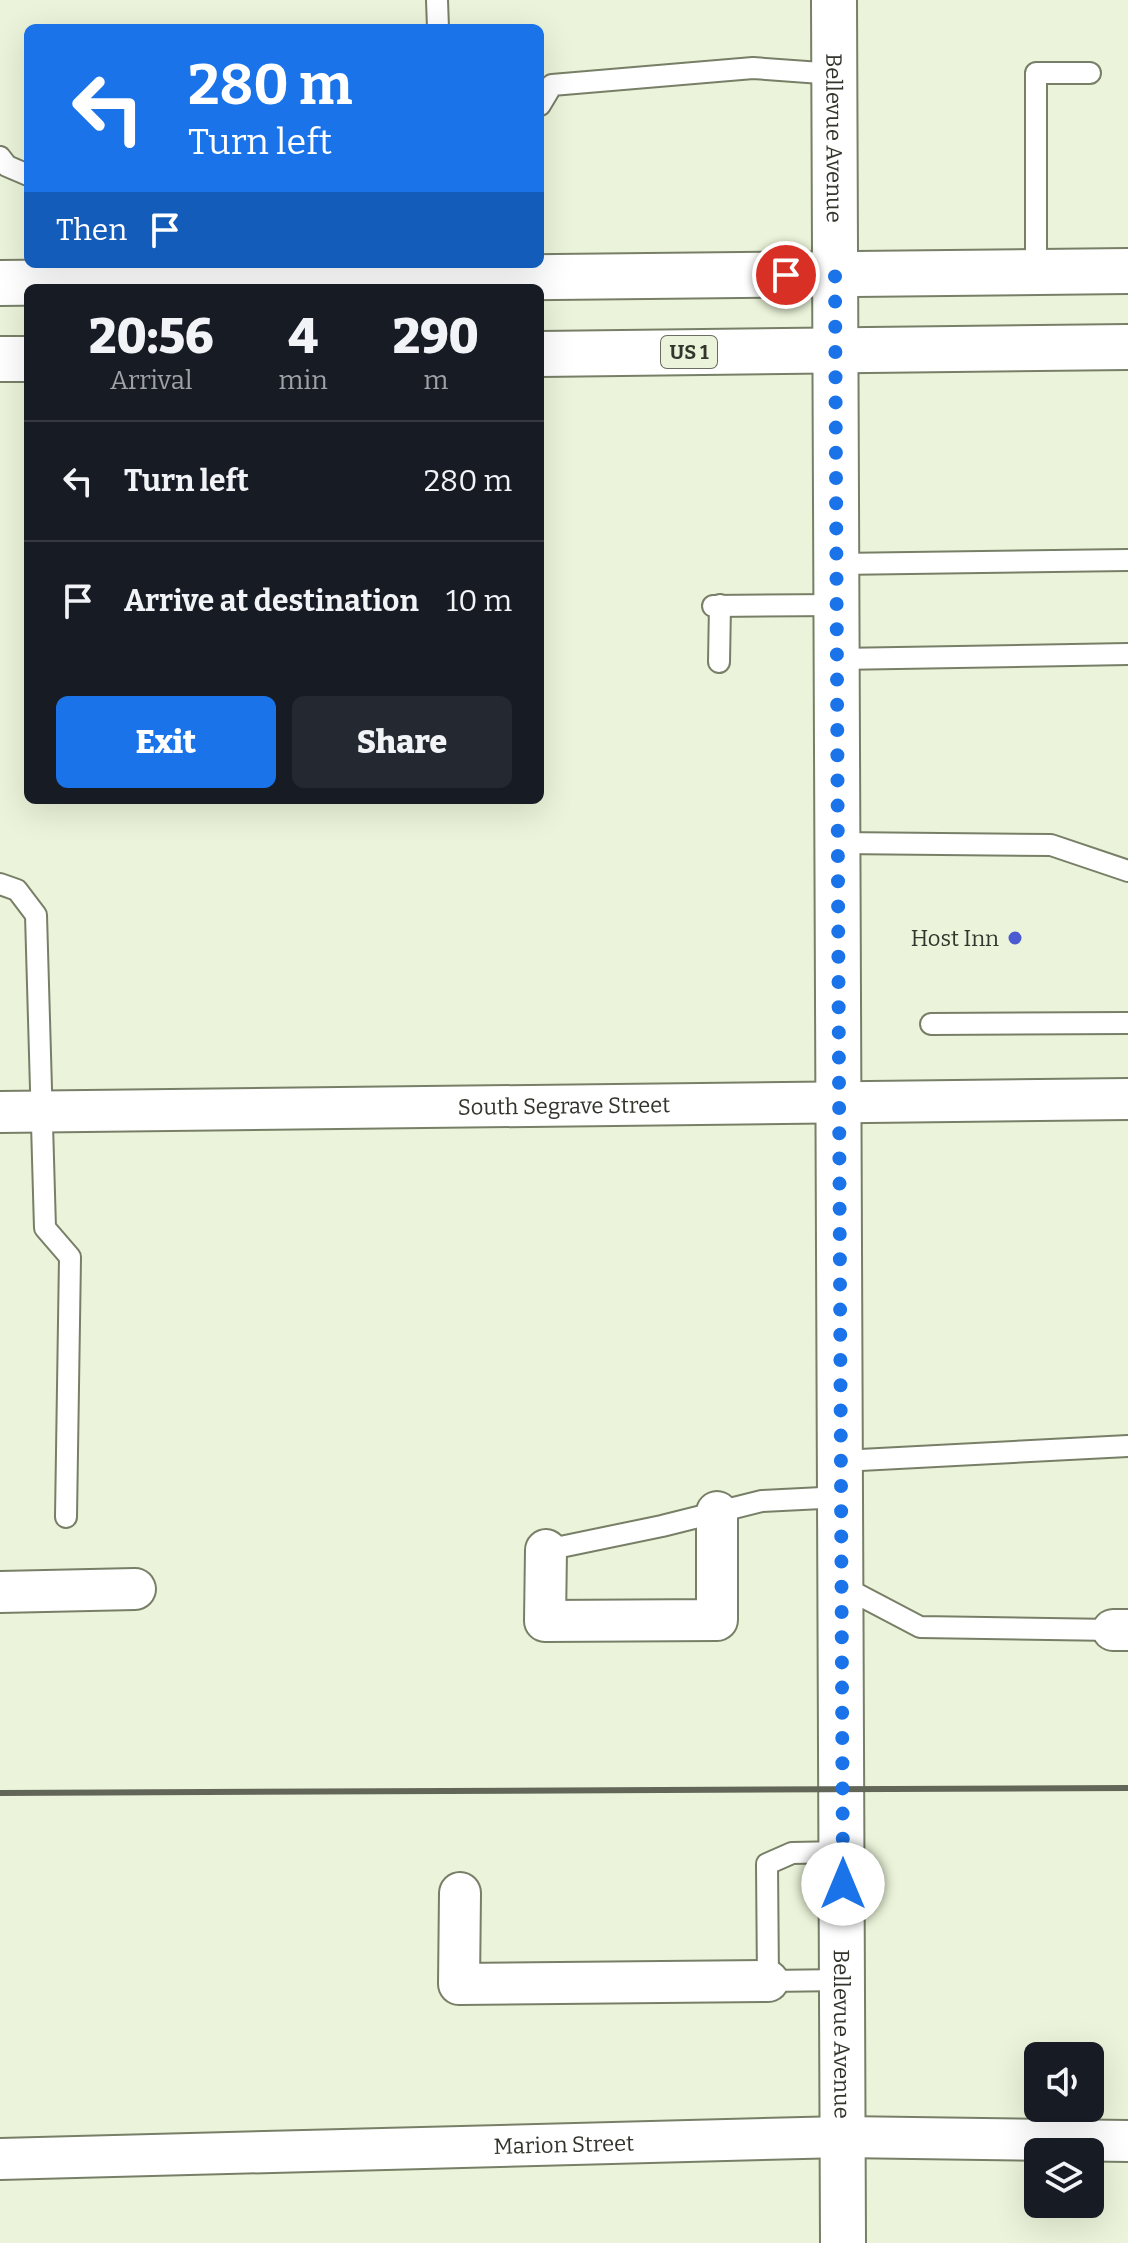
<!DOCTYPE html>
<style>
body{margin:0;font-family:Bitter,serif;background:#242831;color:#f1f3f6;height:100vh;display:flex;flex-direction:column;font-size:30px;white-space:nowrap}
*{box-sizing:border-box;margin:0}
p{font-size:26px;color:#9ea1a6}
.icon{flex:none;width:44px;height:44px;fill:none;stroke:currentColor;stroke-width:2;stroke-linecap:round;stroke-linejoin:round}
.map{position:relative;flex:1;overflow:hidden}
.panel{position:absolute;left:24px;top:284px;width:520px;height:520px;display:flex;flex-direction:column;background:#171b24;border-radius:12px;box-shadow:0 8px 32px #0002}
.panel>*{flex:none}
.top-card{position:absolute;left:24px;top:24px;width:520px;height:244px;border-radius:12px;box-shadow:0 8px 32px #0002;background:#1a73e8;color:#fff;overflow:hidden}
.controls{position:absolute;left:1024px;top:2042px;display:grid;gap:16px}
.controls a{display:grid;place-items:center;width:80px;height:80px;border-radius:12px;background:#171b24;box-shadow:0 8px 32px #0002;font-size:40px}
.pin{position:absolute;display:grid;place-items:center;width:68px;height:68px;color:#fff;margin:-34px;border:4px solid #fff;border-radius:50%;box-shadow:0 2px 8px #0007}
.me{position:absolute;width:88px;margin:-44px;rotate:0deg;stroke-linejoin:round;filter:drop-shadow(0 0 6px #0008)}
.turn{display:flex;align-items:center;gap:28px;height:168px;padding:0 32px;font-size:36px}
.turn .icon{width:104px;height:104px;stroke-width:2.5}
.turn b{display:block;font-size:56px;line-height:68px}
.then{display:flex;align-items:center;height:76px;padding:0 32px;background:#0003;gap:16px;font-size:30px}
.eta{display:flex;justify-content:space-evenly;align-items:center;height:136px;text-align:center}
.eta b{font-size:48px;font-weight:800;line-height:56px}
.primary-button{display:flex;gap:16px;margin-top:auto;padding:16px 32px}
.primary-button a{flex:1;height:92px;border-radius:12px;background:#1a73e8;color:#fff;font-size:32px;font-weight:800;line-height:92px;text-align:center}
.primary-button a+a{background:#242831;color:#f1f3f6}
ul{padding:0;list-style:none}
li{display:flex;align-items:center;gap:24px;height:120px;padding:0 32px;border-top:2px solid #363941}
li div{flex:1}
li b{display:block;font-size:30px}
li em{font-style:normal}
.map>svg:first-child{display:block}
.lines{fill:none;stroke-linecap:round;stroke-linejoin:round}
.lane-casing{stroke:#777f67;stroke-width:24}
.street-casing{stroke:#777f67;stroke-width:44}
.secondary-casing{stroke:#777f67;stroke-width:48}
.primary-casing{stroke:#777f67;stroke-width:48}
.lane{stroke:#fff;stroke-width:20}
.street{stroke:#fff;stroke-width:40}
.secondary{stroke:#fff;stroke-width:44}
.primary{stroke:#fff;stroke-width:44}
.rail{stroke:#626658;stroke-width:6}
.route{stroke:#1a73e8;stroke-width:14;stroke-dasharray:0 25.2}
.poi-dot{fill:#4c5bd1;stroke:#ebf4da;stroke-width:3}
.labels{text-anchor:middle;stroke-width:6;stroke-linejoin:round;paint-order:stroke}
.shield{fill:#ebf4da;stroke:#6a6e60;stroke-width:2}
.shield-label{font-size:20px;font-weight:bold;fill:#32352b}
.street-label{font-size:22px;fill:#32352b;stroke:#ebf4da}
.poi-label{font-size:22px;fill:#32352b;stroke:#ebf4da;text-anchor:end}
</style>
<div class="map">
<svg width="1128" height="2243" viewBox="0 0 1128 2243">
<rect width="100%" height="100%" fill="#ebf4da"/>
<g class="lines">
<defs>
<g id="lane">
<polyline points="437,0 438,28"/>
<polyline points="540,105 552,85 753,68 835,74"/>
<polyline points="0,157 7,166 28,175"/>
<polyline points="1036,272 1036,73 1090,73"/>
<polyline points="838,564 1128,560"/>
<polyline points="713,606 838,605"/>
<polyline points="838,659 1128,654"/>
<polyline points="719,662 720,605"/>
<polyline points="838,843 1051,845 1128,871"/>
<polyline points="0,884 17,890 36,915 45,1228 70,1257 66,1517"/>
<polyline points="931,1024 1128,1023"/>
<polyline points="841,1461 1128,1446"/>
<polyline points="546,1550 662,1526 762,1501 842,1497"/>
<polyline points="842,1586 920,1627 1113,1630"/>
<polyline points="843,1852 792,1853 767,1864 768,1981 843,1980"/>
</g>
<g id="street">
<path id="s1" d="M0,1112L1128,1099"/>
<polyline points="546,1550 545,1621 717,1620 717,1512"/>
<polyline points="0,1592 135,1589"/>
<polyline points="1113,1630 1128,1630"/>
<polyline points="460,1893 459,1984 768,1981"/>
<path id="s2" d="M0,2159L843,2137L1128,2141"/>
</g>
<g id="secondary">
<path id="s3" d="M834,0L843,2243"/>
</g>
<g id="primary">
<polyline points="0,283 1128,271"/>
<polyline points="540,354 1128,347"/>
<polyline points="0,359 28,359"/>
</g>
</defs>
<use href="#lane" class="lane-casing"/>
<use href="#street" class="street-casing"/>
<use href="#secondary" class="secondary-casing"/>
<use href="#primary" class="primary-casing"/>
<use href="#lane" class="lane"/>
<use href="#street" class="street"/>
<use href="#secondary" class="secondary"/>
<use href="#primary" class="primary"/>
<polyline class="rail" points="0,1793 1128,1788"/>
</g>
<g class="lines">
<polyline class="route" points="786,275 835,275 843,1884"/>
</g>
<circle class="poi-dot" cx="1015" cy="938" r="8"/>
<g class="labels">
<rect class="shield" x="661" y="336" width="56" height="32" rx="6"/>
<g class="shield-label">
<text x="689" y="359">US 1</text>
</g>
<g class="street-label">
<text dy="8" stroke="none"><textPath href="#s3" startOffset="138">Bellevue Avenue</textPath></text>
<text dy="8" stroke="none"><textPath href="#s1" startOffset="564">South Segrave Street</textPath></text>
<text dy="8" stroke="none"><textPath href="#s3" startOffset="2034">Bellevue Avenue</textPath></text>
<text dy="8" stroke="none"><textPath href="#s2" startOffset="564">Marion Street</textPath></text>
</g>
<g class="poi-label">
<text x="999" y="946">Host Inn</text>
</g>
</g>
</svg>
<div class="controls">
<a><svg class="icon" aria-label="sound" viewBox="0 0 24 24"><path d="M4 9h4l5-4v14l-5-4H4zM17 9q2 3 0 6"/></svg></a>
<a><svg class="icon" aria-label="layers" viewBox="0 0 24 24"><path d="M12 4l9 5-9 5-9-5zM3 14l9 5 9-5"/></svg></a>
</div>
<div class="pin" style="left:786px;top:275px;background:#d93025"><svg class="icon" aria-label="arrive" viewBox="0 0 24 24"><path d="M6 21V4h12l-3 4 3 4H6"/></svg></div>
<svg class="me" style="left:843px;top:1884px" viewBox="-20 -20 40 40"><circle r="19" fill="#fff"/><path d="M0-13L10 11 0 6-10 11z" fill="#1a73e8"/></svg>
<div class="top-card">
<div class="turn"><svg class="icon" aria-label="left" viewBox="0 0 24 24"><path d="M17 20v-9H6M10 6l-5 5 5 5"/></svg><div><b>280 m</b>Turn left</div></div>
<div class="then">Then<svg class="icon" aria-label="arrive" viewBox="0 0 24 24"><path d="M6 21V4h12l-3 4 3 4H6"/></svg></div>
</div>
<section class="panel">
<div class="eta">
<div><b>20:56</b><p>Arrival</p></div>
<div><b>4</b><p>min</p></div>
<div><b>290</b><p>m</p></div>
</div>
<ul>
<li><svg class="icon" aria-label="left" viewBox="0 0 24 24"><path d="M17 20v-9H6M10 6l-5 5 5 5"/></svg><div><b>Turn left</b></div><em>280 m</em></li>
<li><svg class="icon" aria-label="arrive" viewBox="0 0 24 24"><path d="M6 21V4h12l-3 4 3 4H6"/></svg><div><b>Arrive at destination</b></div><em>10 m</em></li>
</ul>
<div class="primary-button"><a>Exit</a><a>Share</a></div>
</section>
</div>
